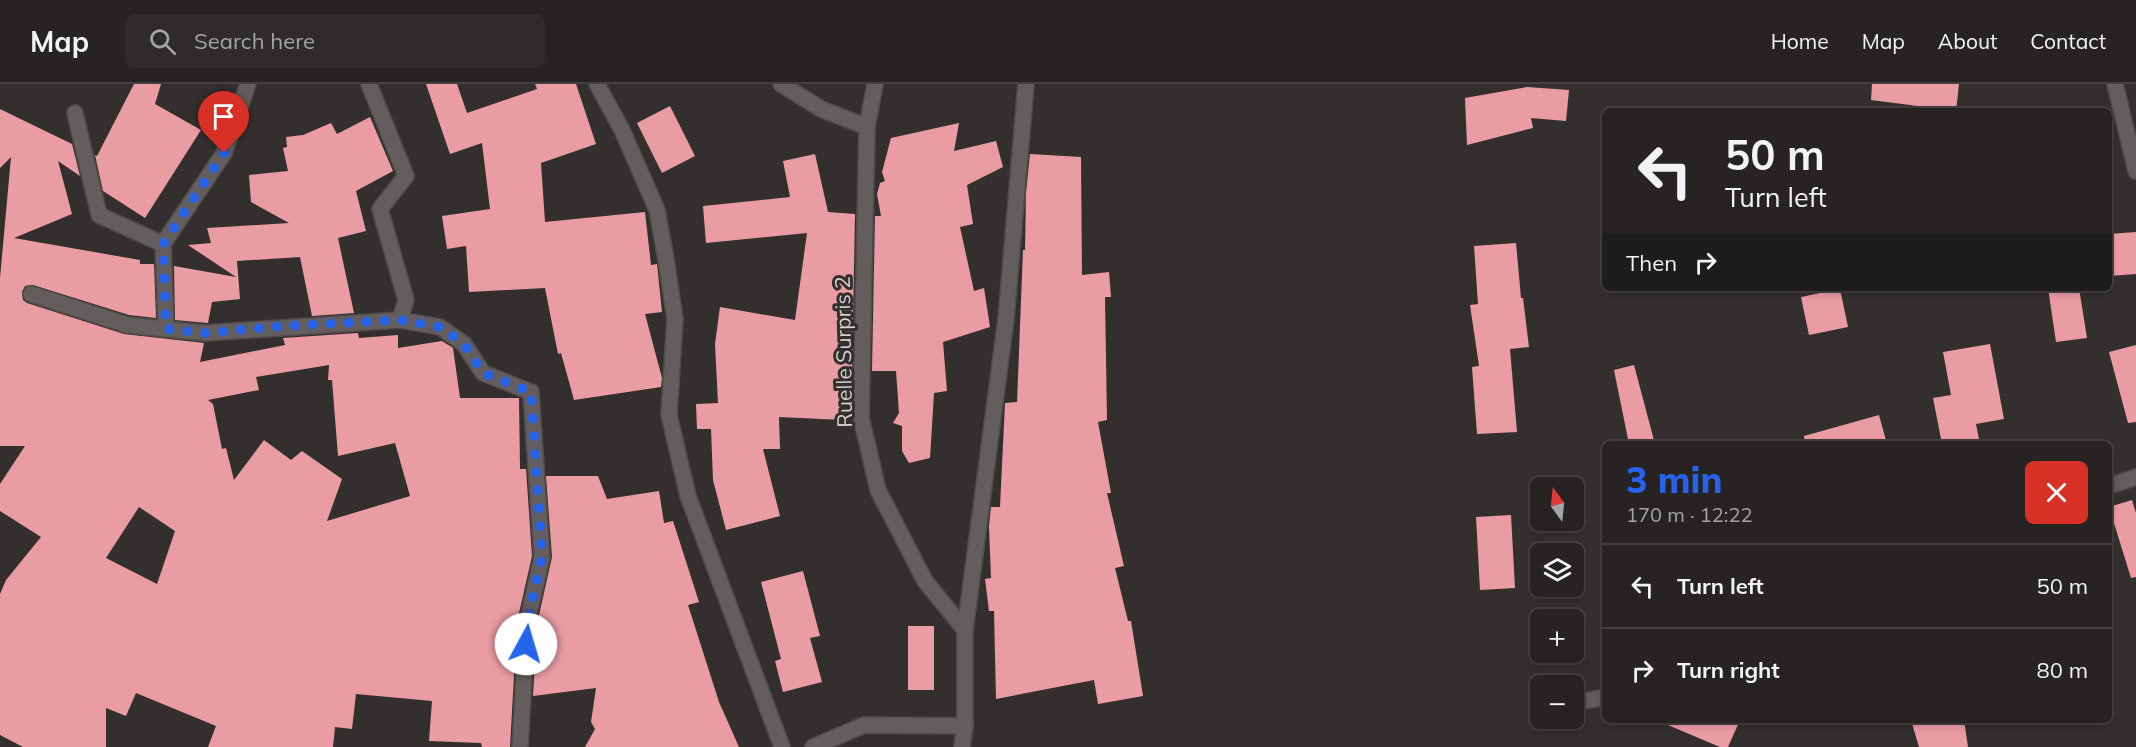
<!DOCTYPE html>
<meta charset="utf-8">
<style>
body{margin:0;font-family:Mulish,sans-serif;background:#2f2b2b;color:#f1f3f6;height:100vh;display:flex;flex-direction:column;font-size:22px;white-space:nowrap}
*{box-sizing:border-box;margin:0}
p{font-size:20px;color:#a4a4a6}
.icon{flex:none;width:33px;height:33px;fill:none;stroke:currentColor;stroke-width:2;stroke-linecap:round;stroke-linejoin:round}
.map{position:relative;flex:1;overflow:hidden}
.drawer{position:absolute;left:1602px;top:357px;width:510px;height:282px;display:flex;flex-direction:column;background:#272323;border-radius:9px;box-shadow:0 3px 9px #0003,0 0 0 2px #434041}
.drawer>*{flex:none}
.guide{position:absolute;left:1602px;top:24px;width:510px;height:183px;border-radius:9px;box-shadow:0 3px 9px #0003,0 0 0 2px #434041;background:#272323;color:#f1f3f6;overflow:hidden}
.needle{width:39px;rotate:345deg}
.controls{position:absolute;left:1530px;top:393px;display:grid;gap:12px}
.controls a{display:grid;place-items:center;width:54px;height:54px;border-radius:9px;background:#272323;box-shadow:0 3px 9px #0003,0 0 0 2px #434041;font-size:30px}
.pin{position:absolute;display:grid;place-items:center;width:51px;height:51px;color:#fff;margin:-62px -26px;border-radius:50% 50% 50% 0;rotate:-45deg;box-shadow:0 0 6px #0007}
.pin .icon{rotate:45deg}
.me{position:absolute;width:66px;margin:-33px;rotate:6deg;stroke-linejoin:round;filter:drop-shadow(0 0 4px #0008)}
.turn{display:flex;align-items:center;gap:21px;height:126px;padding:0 24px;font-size:27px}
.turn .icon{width:78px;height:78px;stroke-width:2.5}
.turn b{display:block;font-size:42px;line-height:51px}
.then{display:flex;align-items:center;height:57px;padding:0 24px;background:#0003;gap:12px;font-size:22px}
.round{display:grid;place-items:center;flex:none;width:63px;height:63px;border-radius:9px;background:#2f2b2b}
.summary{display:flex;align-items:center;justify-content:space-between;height:102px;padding:0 24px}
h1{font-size:36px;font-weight:800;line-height:45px;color:#2563eb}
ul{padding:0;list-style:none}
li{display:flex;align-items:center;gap:18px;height:84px;padding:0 24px;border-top:2px solid #434041}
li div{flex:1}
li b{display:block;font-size:22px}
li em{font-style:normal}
header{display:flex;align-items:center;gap:36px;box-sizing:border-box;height:84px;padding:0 30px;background:#272323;border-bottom:2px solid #434041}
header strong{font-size:28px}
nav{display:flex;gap:33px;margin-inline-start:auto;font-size:21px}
.search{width:420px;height:54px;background:#2f2b2b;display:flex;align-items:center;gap:15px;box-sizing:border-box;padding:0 21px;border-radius:9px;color:#a4a4a6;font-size:22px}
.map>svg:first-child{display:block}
.building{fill:#ea9ca3;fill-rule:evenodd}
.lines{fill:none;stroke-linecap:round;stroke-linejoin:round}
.minor-casing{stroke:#4f4b4b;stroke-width:18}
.minor{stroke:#635d5d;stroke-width:15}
.route{stroke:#2563eb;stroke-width:10;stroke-dasharray:0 18}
.labels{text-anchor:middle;stroke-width:6;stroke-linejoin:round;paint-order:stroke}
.street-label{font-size:21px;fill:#d4d1d1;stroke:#342f2f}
</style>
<header>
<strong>Map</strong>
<div class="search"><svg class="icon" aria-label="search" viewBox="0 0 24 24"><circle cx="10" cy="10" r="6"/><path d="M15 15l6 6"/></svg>Search here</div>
<nav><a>Home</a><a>Map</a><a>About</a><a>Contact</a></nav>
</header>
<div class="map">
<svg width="2136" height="663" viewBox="0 0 2136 663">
<rect width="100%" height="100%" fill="#342f2f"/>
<g class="building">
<polygon points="134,0 161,0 155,20 201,46 145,134 103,107 95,71 97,72"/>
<polygon points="426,0 457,0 467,29 537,5 535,0 576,0 596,60 541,79 545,138 645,128 651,181 657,180 662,228 645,230 662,294 661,303 574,316 561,269 558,270 545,204 469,208 466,162 447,165 442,132 490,125 482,59 450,70"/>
<polygon points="1872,0 1959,0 1956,27 1871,16"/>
<polygon points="1527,3 1569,6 1566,37 1531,34 1533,44 1467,61 1465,14"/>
<polygon points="670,22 695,72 662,89 637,39"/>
<path d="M0,25L72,60L80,92L58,77L72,130L14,154L140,176V180H154L156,234L129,231L33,201L25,202L22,208L23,216L27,219L124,250L204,259L200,278L285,261L283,254L358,249L359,254L398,251V264L442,257L453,264L460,314H519L520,385H526L532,472L517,538L510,663H482L481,659L429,657L432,617L356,610L352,645L335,643L333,663H208L216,642L136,609L126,632L106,624V663H23L0,651V510L6,496L41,453L0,427V400L25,362H0V194L11,73L0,84ZM329,281L328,296H332L338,372L395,359L410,412L327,437L342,395L302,367L291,376L264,356L234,396L226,364L222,365L213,320L208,316L259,306L256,293ZM139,423L175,447L157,500L106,474Z"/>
<polygon points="370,33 393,87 356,107 366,147 338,154 354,229 312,232 300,173 237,177 240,215 212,218 208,239 175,236 174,182 236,193 188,161 211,159 207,144 289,139 251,118 249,91 288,87 283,64 287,63 286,53 303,51 331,39 337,50"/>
<polygon points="959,39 954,67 996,57 1003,83 967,101 973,140 960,143 974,207 984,204 990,243 943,258 947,307 934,309 930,374 909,379 902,367 902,342 893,339 899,329 896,287 872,287 875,132 881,132 877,110 880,99 885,97 882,88 891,54"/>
<polygon points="815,70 828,128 855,130 852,287 846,286 843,336 779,333 780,365 763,365 780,432 726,446 713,396 711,345 697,345 696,320 718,319 715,260 720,223 795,236 807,149 706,159 703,122 790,113 783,77"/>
<polygon points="1030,70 1081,73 1082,191 1109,188 1111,213 1105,213 1107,336 1098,338 1111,409 1107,409 1124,482 1115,484 1128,537 1131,537 1143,612 1098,620 1094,596 996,615 994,527 989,527 985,495 991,494 989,442 991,423 1000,423 1005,319 1017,318 1023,166 1025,166 1026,109"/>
<polygon points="2136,148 2136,190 2109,192 2109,150"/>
<polygon points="1516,159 1521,214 1523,214 1529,263 1510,265 1517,348 1477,350 1472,283 1479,282 1470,221 1478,220 1474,162"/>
<polygon points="2048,204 2079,204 2087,254 2056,258"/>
<polygon points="1840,205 1848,243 1809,251 1801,213"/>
<polygon points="1990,260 2004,335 1976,340 1980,360 1942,360 1933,314 1951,311 1943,268"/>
<polygon points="2136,261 2136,338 2128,339 2109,268"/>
<polygon points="1634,281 1655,360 1629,360 1614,286"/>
<polygon points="1879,331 1887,360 1805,360 1804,352"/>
<polygon points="546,392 598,392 607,415 659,407 664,439 673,437 699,518 688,521 719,618 739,663 585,663 595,645 591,638 596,604 533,612 537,540 552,473"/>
<polygon points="2132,416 2136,429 2136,493 2131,494 2109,423"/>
<polygon points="1511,431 1515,504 1480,506 1476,433"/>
<polygon points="803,487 820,552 810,554 822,598 783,608 775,577 781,575 761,498"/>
<rect x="908" y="542" width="26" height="64"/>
<polygon points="1656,636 1740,636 1728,663 1720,663"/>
<polygon points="1911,636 1964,636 1968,663 1919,663"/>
</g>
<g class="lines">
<defs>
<g id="minor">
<polyline points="369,0 406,92 380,125 406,216 400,236"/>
<polyline points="597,0 622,46 657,126 666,175 675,235 669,331 688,412 782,663"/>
<polyline points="781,0 821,25 867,43"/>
<polyline points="875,0 867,43 861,333 878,406 925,497 965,546"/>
<polyline points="2115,0 2136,87"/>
<polyline points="75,29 99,131 163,160"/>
<polyline points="31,210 127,241 205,249 400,236 440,243 464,260 483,289 531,308 542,473 527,539 520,663"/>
<polyline points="166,245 163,160 224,69 248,0"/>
<polyline points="2109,402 2136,393"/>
<polyline points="1580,618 1605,613"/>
<polyline points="813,663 864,641 965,642"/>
<polyline points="962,663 965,642 965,546 1006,235 1026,0"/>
</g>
</defs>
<use href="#minor" class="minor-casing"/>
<use href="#minor" class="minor"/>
</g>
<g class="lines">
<polyline class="route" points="224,69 163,160 166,245 205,249 284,242 400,236 440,243 464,260 483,289 531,308 542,473 527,539 526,560"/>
</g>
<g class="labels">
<g class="street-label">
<text transform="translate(844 268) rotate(-91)" y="7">Ruelle Surpris 2</text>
</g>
</g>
</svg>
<div class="controls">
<a><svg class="needle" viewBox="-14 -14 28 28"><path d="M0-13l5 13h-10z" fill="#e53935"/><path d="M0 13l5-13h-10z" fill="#a4a4a6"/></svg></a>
<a><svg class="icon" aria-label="layers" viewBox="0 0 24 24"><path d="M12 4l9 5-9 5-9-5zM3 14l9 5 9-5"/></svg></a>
<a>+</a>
<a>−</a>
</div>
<div class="pin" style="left:224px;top:69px;background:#d93025"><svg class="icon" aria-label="arrive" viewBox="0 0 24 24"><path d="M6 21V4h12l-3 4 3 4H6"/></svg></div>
<svg class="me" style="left:526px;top:560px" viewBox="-20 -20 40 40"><circle r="19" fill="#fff"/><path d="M0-13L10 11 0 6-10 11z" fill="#2563eb"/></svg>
<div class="guide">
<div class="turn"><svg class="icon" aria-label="left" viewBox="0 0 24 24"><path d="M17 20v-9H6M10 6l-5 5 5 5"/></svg><div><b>50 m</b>Turn left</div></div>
<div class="then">Then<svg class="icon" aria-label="right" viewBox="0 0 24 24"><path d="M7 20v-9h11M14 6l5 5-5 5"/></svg></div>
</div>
<section class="drawer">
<div class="summary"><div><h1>3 min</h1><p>170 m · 12:22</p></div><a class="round" style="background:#d93025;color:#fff"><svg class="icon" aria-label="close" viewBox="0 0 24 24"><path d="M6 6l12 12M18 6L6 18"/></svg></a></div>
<ul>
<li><svg class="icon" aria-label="left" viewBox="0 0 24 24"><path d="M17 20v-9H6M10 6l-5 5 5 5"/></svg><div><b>Turn left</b></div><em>50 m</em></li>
<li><svg class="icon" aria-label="right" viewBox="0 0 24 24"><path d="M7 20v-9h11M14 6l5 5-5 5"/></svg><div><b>Turn right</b></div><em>80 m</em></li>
</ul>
</section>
</div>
